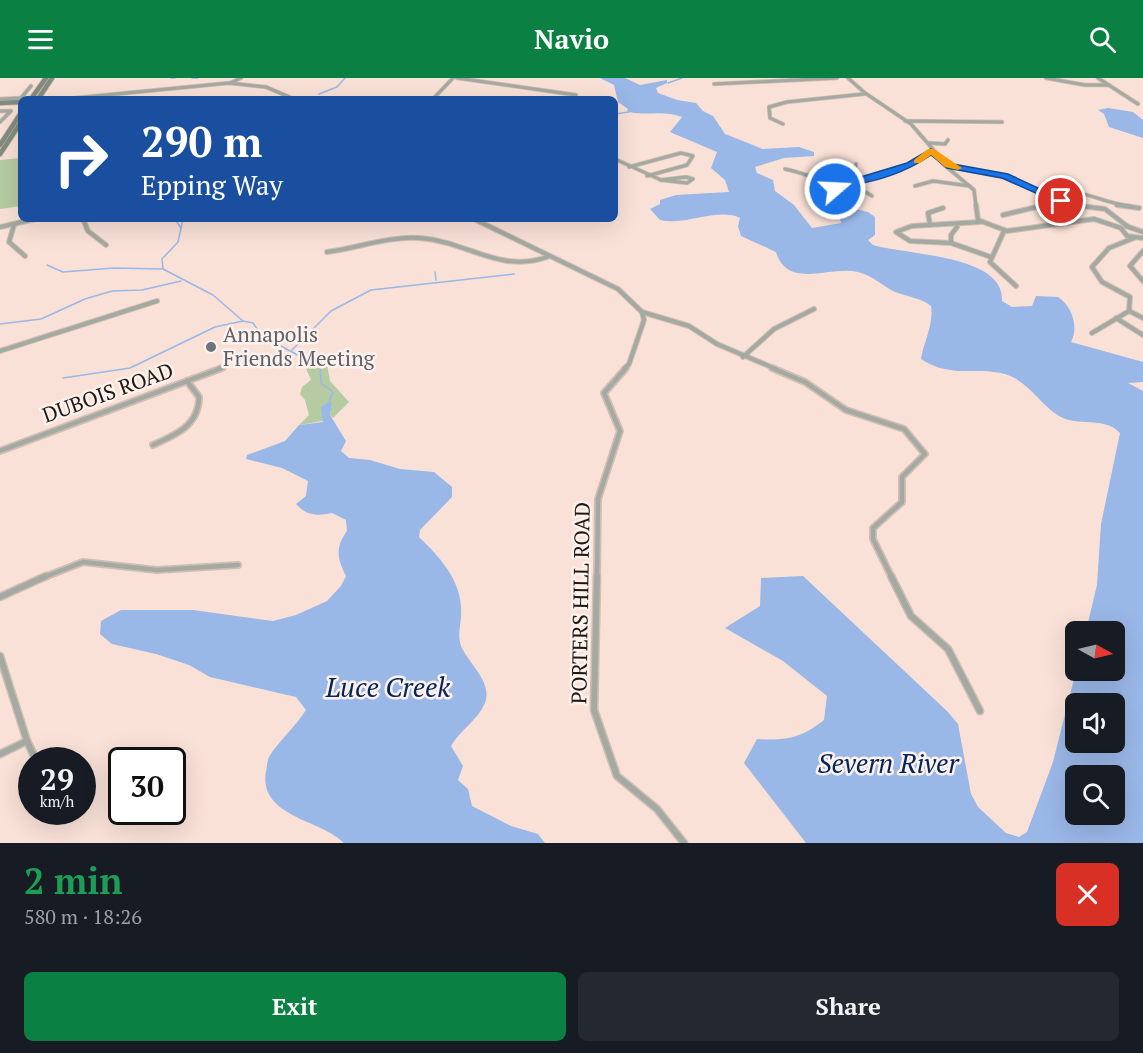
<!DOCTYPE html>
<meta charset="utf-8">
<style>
body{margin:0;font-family:"PT Serif",serif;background:#242831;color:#f1f3f6;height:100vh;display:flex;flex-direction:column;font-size:22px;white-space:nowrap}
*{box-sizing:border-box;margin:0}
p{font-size:20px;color:#9ea1a6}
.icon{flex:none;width:33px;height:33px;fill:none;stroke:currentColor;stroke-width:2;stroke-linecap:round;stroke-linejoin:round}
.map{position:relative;height:765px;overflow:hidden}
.panel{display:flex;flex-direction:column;background:#171b24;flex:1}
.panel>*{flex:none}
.guide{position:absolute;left:18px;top:18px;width:600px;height:126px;border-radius:9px;box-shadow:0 6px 24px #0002;background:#1a4fa0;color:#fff;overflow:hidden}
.needle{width:39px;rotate:98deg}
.buttons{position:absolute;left:1065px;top:543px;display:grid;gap:12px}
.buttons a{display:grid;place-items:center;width:60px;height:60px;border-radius:9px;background:#171b24;box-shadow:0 6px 24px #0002;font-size:30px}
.speed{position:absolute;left:18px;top:669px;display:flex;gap:12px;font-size:30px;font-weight:700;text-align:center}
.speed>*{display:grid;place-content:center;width:78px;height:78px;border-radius:50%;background:#171b24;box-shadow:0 6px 24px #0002;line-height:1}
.speed small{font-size:15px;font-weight:400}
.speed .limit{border:3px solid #111;border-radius:9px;background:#fff;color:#111}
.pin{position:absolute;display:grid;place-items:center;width:51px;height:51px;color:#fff;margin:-26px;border:3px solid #fff;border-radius:50%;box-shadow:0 2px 6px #0007}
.me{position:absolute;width:66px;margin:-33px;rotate:71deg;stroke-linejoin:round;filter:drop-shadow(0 0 4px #0008)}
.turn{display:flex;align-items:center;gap:21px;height:126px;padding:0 24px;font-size:27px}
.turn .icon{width:78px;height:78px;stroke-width:2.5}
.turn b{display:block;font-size:42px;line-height:51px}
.round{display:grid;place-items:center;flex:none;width:63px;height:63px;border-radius:9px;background:#242831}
.summary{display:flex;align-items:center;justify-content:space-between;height:102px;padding:0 24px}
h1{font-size:36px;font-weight:600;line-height:45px;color:#1e9e55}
.cta{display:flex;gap:12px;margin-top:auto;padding:12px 24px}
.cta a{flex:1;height:69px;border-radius:9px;background:#0b8043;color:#fff;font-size:24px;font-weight:600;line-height:69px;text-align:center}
.cta a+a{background:#242831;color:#f1f3f6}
header{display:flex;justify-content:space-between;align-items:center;height:78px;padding:0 24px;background:#0b8043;color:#fff;font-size:27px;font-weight:600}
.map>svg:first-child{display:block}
.green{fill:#b5cba1}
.water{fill:#99b7e7;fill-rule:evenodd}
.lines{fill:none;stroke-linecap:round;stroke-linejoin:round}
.stream{stroke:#99b7e7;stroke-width:1.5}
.street-far3-casing{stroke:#d2bdb4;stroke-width:4.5}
.street-far2-casing{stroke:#d2bdb4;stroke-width:6}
.street-far1-casing{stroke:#d2bdb4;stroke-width:8}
.street-casing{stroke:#d2bdb4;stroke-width:9}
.secondary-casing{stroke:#d2bdb4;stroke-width:6}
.street-far3{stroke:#a3aaa2;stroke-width:3}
.street-far2{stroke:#a3aaa2;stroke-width:4}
.street-far1{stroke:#a3aaa2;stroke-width:4.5}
.street{stroke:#a3aaa2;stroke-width:6}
.secondary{stroke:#828c81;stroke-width:4.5}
.route{fill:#1a73e8;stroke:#114b97;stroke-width:1.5}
.slow{fill:#f59e0b}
.worship-dot{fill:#6b7280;stroke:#fff1eb;stroke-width:2}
.labels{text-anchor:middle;stroke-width:5;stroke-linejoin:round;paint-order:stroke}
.worship-label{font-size:21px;fill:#5b616d;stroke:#fff1eb;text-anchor:start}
.street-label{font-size:21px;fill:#201815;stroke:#fff1eb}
.near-water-label{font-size:27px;font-style:italic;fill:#02255c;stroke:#fff1eb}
</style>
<header><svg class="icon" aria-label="menu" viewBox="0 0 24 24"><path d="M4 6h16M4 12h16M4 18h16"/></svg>Navio<svg class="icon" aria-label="search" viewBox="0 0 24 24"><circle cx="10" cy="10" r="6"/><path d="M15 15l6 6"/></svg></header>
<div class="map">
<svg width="1143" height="765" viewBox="0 0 1143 765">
<rect width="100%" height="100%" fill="#f9e1d7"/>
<g class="green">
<polygon points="21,80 21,128 0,131 0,82"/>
<polygon points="326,281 330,303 349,324 333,340 330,337 332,325 323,343 299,347 309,337 305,322 300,316 302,309 311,302 305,288"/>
</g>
<g class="water">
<path d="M600,0H625L640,7L667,2V5L656,10L658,15L677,22L696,25L703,33L713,38L725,56L753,67L762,71L799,69L814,74V78L784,80L755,89L757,95L773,102L775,113L794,127L812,150L841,145L839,136L847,129L868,134L875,139V157L868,162L873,167C904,177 1005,176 1002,223L1012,229L1032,228L1036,218L1058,219C1072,228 1079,249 1071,264L1143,284V304L1128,305L1143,313V765H806L744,685L757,661C785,663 802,660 824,642L827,618L783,583L725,550L760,528L761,500L803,498L948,634L958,646L971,716L978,729L1006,755L1019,759L1027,754L1053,684L1076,593L1114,592V554L1086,553L1097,507L1101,446L1120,355C1105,338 1077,349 1059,338C1038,325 1028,301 1001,295C971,289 950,300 921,281C924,263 934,246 931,228C920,219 906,219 893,213C879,205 869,195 852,193C825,190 787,210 776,174L741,158L738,148L740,140C718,129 686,148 660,142L650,131L660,126V122L676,117L729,114L725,102L711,90L717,74L670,54L682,39C664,31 640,39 627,33L628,31L618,24L614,7ZM1076,626H1114V664H1076ZM1076,698H1114V736H1076Z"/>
<polygon points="1108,30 1133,34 1143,42 1143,60 1109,49 1104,36 1098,32"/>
<path d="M329,324L332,325L330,337L346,363L341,373L349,380L370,382L400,391L434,394L452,409V419L420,452L419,459C440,479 463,504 461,536C461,548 457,556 461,568C468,585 493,604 485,625C478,642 460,652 451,668L463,688L458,702L468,711L472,728L511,748L538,756L545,765H344C320,741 258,739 266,693C267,689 267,683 269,679C277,665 296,648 306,632L296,619L210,599L189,587L156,576L112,566L100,556L101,543L121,532H193L273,543L296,537L327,523L341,508L346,498C337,481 335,469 347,453L346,442L332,435C316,438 307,438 296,426L306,418L308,403L282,390L246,381L247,377L285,363L299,347L323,344L321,329Z"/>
</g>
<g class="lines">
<g class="stream">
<polyline points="171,0 175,0"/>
<polyline points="192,0 198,0"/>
<polyline points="668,5 682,0"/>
<polyline points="319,16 337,9 345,0"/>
<polyline points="615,36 629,34"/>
<polyline points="175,141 181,150"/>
<polyline points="183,141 178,164 162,181 163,191 213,217 243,243 253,245 262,258 320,289 321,305 333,314 329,324"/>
<polyline points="47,187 63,194 114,190 162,191"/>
<polyline points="435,194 436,202"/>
<polyline points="0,246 41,241 85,221 112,213 142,212 181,203"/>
<polyline points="292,272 331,233 371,212 514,196"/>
<polyline points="63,300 130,290 215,249 243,243"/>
</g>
<defs>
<g id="street-far3">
<polyline points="457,0 576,17"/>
<polyline points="848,0 865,15 911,46 944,84 962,91 1012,101 1079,128"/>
<polyline points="1046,0 1085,7 1109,7"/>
<polyline points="1098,0 1138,26"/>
<polyline points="230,5 241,0"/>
<polyline points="714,6 837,0"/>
<polyline points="0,21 21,20 31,8"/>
<polyline points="65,21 229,5 266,9 294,21"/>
<polyline points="433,21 453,0"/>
<polyline points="0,33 11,33 0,44"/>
<polyline points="905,43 1002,44"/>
<polyline points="783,46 770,40 769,29 787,24 864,16"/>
<polyline points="929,65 945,66 948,62"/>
<polyline points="615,81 661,102"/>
<polyline points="942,85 974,112 976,128"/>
<polyline points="629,89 681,75 693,78 687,87 647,98"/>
<path d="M785,91C801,94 815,101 830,104C862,110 907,94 931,73"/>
<polyline points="833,92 829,96 838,105"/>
<polygon points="686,99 693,101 687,105 661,102"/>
<polyline points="821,101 807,115 822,128"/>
<polyline points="851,105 872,118"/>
<polyline points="851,105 856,86"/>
<polyline points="915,108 933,103 970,108"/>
<path d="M1046,116C1079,106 1100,126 1131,128"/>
<polyline points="820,124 826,122 838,105"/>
<polyline points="1039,128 1061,123"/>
</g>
<g id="street-far2">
<polyline points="821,127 825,137"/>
<polyline points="976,127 978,142 1007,153 1094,141 1121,150"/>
<polyline points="1073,127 1105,131 1127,148"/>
<polyline points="1117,127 1139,130"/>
<polyline points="1003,137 1045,127"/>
<polyline points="83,141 88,153 106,167"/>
<polyline points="474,141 618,211 642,234 689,248 717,266 776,291"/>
<polyline points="980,144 912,148 896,154 910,163 951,165 991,179"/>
<polyline points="14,147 9,164 25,178"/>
<polyline points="930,147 928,135 943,130"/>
<polyline points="1126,148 1143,154"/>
<polyline points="0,149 35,141"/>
<polyline points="1121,150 1127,158 1143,160"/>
<polyline points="1004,153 990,184 1016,208"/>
<polyline points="951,165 951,157 957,149"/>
<polyline points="1143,173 1130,188 1143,203"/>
<path d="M327,174C358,170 388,158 419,160C468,163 500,197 550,178"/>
<polyline points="1129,233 1130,219 1102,204 1092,189 1109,170 1134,160"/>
<polyline points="1129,233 1143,240"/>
<polyline points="1116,240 1143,257"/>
<polyline points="1092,255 1129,233"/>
<polyline points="0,273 157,223"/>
<polyline points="743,279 774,251 814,231"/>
<polyline points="218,291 227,288"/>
<polyline points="624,291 629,286 644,242 642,234"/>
</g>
<g id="street-far1">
<polyline points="772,290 805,304 846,332 904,351 925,376 902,399 902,424 873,450 873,461 892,500"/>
<path d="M153,367C176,357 199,347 199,319L187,303"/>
<polyline points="0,373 222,290"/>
<polyline points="42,500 83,484 157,492 238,487"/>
<polyline points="597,500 598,421 620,353 604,315 626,290"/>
</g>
<g id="street">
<polyline points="597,498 594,632 617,698 657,731 684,765"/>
<polyline points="891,498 911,538 948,571 980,633"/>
<polyline points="0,519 46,498"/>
<polyline points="0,578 27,663 36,682"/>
<polyline points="0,676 27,663"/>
</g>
<g id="secondary">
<polyline points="31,21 46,0"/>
<polyline points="38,21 52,0"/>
<polyline points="0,25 21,24"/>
<polyline points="0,67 21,35"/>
<polyline points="0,76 21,44"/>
</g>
</defs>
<use href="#street-far3" class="street-far3-casing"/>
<use href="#street-far2" class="street-far2-casing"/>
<use href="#street-far1" class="street-far1-casing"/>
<use href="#street" class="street-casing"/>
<use href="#secondary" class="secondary-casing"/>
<use href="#street-far3" class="street-far3"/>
<use href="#street-far2" class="street-far2"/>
<use href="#street-far1" class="street-far1"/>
<use href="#street" class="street"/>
<use href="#secondary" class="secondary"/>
</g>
<path class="route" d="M931,71L953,86L1008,96L1066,123L1058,125L1002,100L947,90L931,77C905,95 872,105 841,108L838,113L830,111L835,104L854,101L907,85Z"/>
<polygon class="slow" points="928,71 934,71 962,90 958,92 945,89 931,77 920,85 914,85 914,82"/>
<circle class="worship-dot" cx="211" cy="269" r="6"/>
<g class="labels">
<g class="worship-label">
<text x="223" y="264">Annapolis<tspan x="223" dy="24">Friends Meeting</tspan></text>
</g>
<g class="street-label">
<text transform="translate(108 315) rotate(-20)" y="7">DUBOIS ROAD</text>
<text transform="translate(581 525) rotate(-89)" y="7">PORTERS HILL ROAD</text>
</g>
<g class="near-water-label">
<text x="388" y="619">Luce Creek</text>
<text x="888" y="695">Severn River</text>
</g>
</g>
</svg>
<div class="buttons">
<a><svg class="needle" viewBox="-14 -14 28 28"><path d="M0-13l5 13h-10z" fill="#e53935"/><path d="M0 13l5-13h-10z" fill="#9ea1a6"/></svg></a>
<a><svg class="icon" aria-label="sound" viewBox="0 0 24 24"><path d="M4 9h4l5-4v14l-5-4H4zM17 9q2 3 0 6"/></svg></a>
<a><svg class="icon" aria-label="search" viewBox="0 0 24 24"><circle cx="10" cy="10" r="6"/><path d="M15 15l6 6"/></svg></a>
</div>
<div class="speed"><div>29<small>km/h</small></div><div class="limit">30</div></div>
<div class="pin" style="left:1061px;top:123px;background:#d93025"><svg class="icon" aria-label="arrive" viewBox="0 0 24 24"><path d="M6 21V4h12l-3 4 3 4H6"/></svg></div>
<svg class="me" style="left:835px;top:111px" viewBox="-20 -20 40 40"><circle r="17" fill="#1a73e8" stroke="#fff" stroke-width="3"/><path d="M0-11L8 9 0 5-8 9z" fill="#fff"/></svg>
<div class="guide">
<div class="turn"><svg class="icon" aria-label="right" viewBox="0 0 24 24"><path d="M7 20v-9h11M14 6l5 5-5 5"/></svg><div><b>290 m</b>Epping Way</div></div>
</div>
</div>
<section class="panel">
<div class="summary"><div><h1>2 min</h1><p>580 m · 18:26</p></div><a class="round" style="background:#d93025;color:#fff"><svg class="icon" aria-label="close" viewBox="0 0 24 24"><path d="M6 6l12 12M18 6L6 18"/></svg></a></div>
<div class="cta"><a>Exit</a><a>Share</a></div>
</section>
